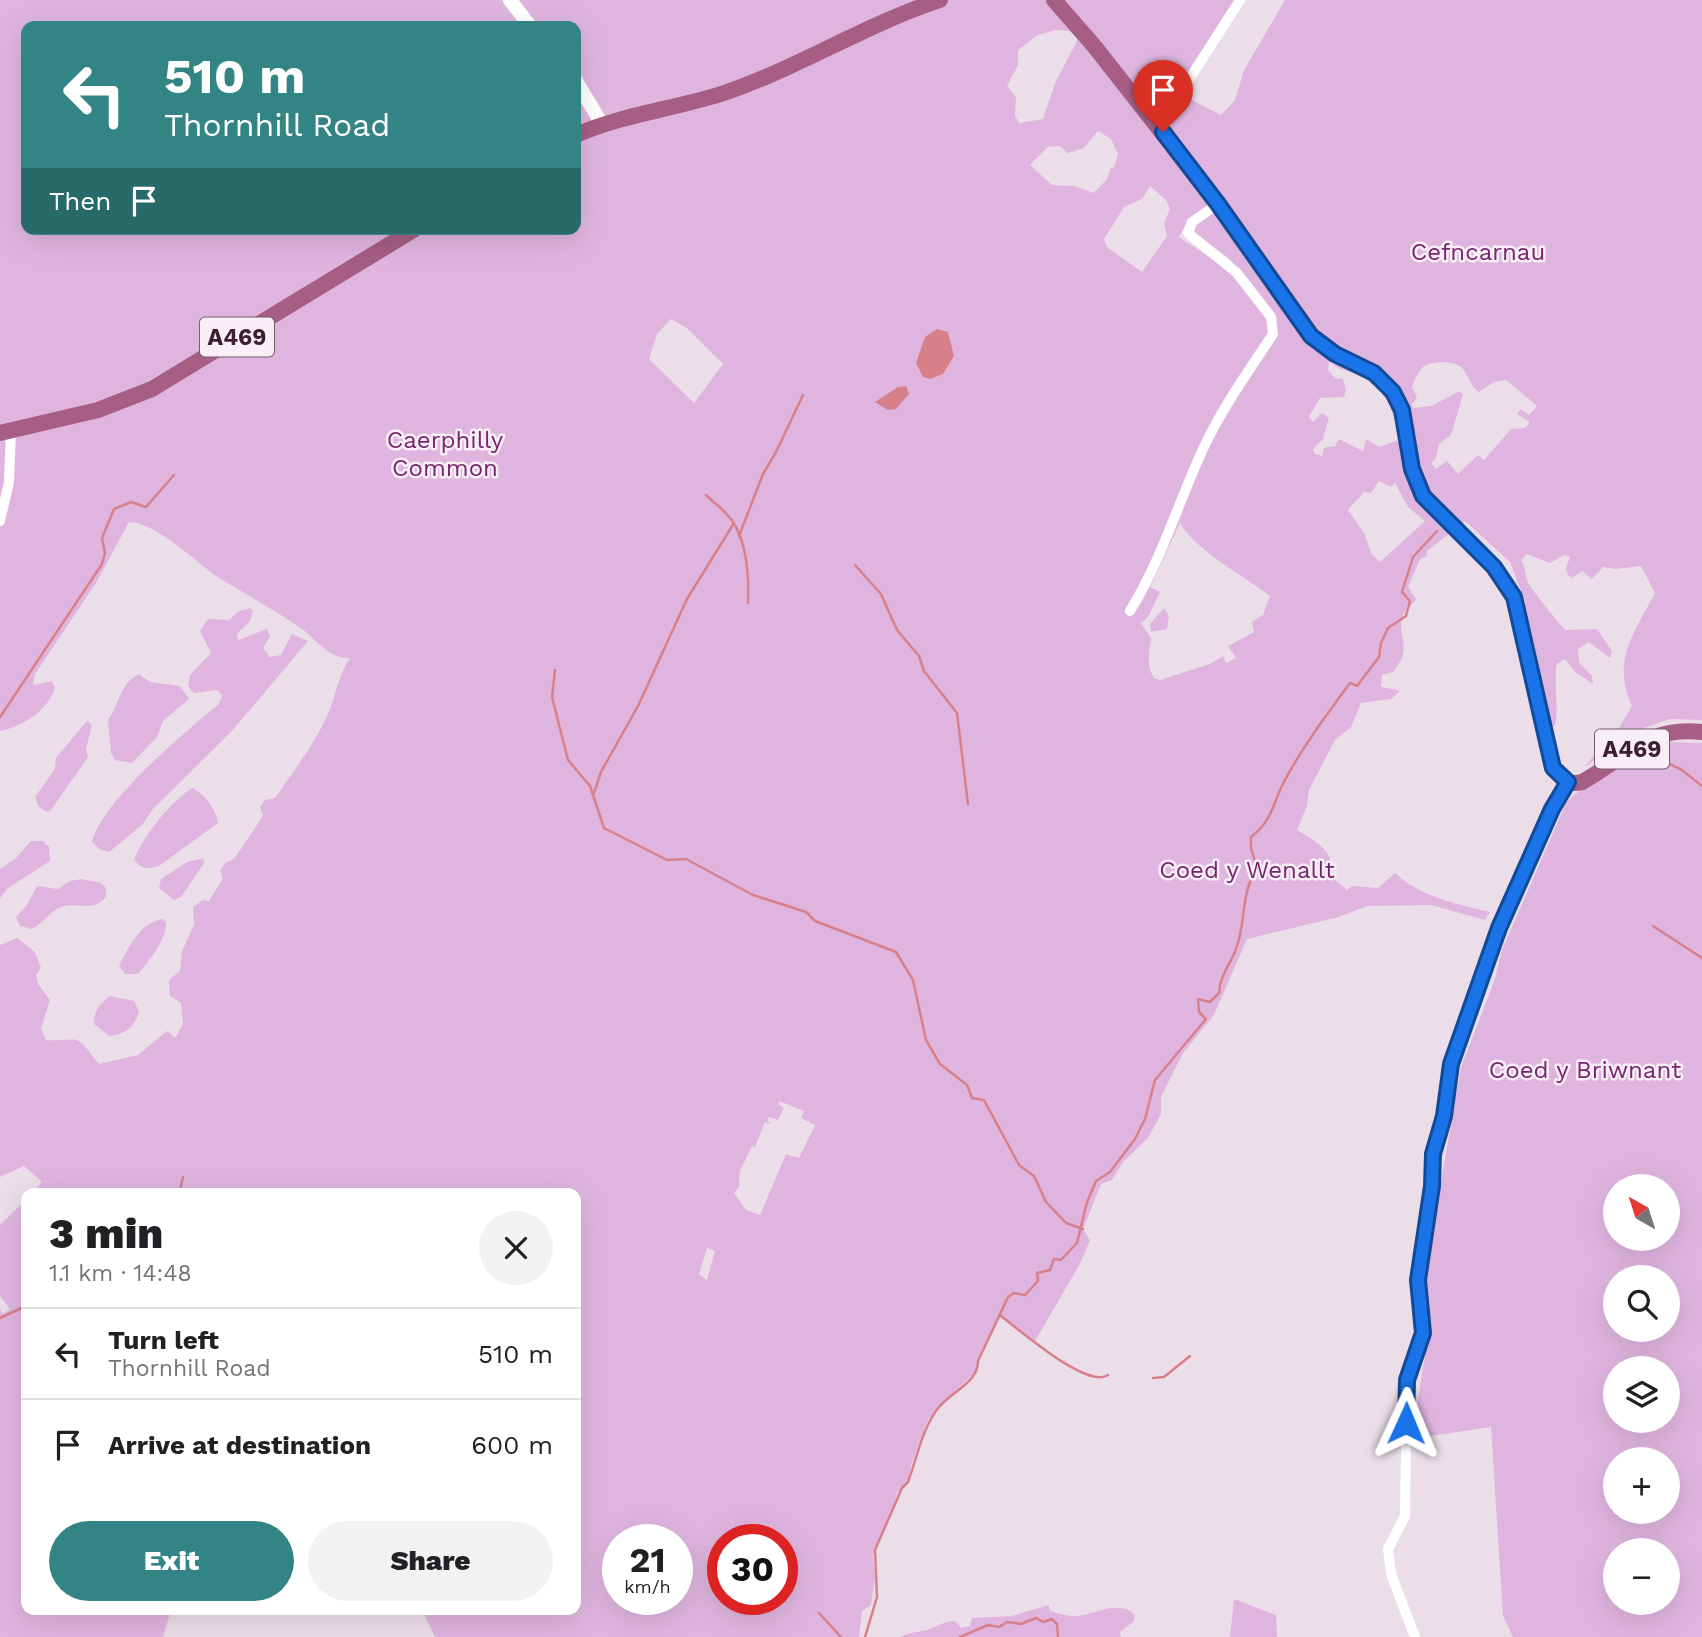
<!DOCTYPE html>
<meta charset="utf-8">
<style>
body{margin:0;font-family:"Work Sans",sans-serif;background:#f2f2f2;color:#202124;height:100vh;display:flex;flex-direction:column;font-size:26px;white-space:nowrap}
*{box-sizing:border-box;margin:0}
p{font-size:23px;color:#757577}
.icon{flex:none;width:38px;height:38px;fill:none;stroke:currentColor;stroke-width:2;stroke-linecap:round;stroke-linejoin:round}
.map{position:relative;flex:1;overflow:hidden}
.sheet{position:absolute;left:21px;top:1188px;width:560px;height:427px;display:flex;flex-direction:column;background:#fff;border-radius:14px;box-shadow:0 7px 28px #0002}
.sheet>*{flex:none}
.guide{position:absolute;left:21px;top:21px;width:560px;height:214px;border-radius:14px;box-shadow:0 7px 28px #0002;background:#328584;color:#fff;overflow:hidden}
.needle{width:46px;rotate:321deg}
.controls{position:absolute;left:1603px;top:1174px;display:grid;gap:14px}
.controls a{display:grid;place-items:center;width:77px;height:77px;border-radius:50%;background:#fff;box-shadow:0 7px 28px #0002;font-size:35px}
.speed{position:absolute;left:602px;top:1524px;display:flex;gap:14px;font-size:35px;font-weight:700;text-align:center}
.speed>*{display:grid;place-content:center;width:91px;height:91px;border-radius:50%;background:#fff;box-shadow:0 7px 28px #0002;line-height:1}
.speed small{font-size:18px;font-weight:400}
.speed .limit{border:10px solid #d22;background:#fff;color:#111}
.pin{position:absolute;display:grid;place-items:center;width:60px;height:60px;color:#fff;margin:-72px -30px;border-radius:50% 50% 50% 0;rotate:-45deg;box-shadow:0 0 7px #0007}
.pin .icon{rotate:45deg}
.me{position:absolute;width:77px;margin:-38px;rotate:1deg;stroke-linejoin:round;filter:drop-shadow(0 0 5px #0008)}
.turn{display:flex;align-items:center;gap:24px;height:147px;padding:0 28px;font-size:32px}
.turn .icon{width:91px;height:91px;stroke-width:2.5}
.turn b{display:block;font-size:49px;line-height:60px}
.then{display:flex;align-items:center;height:66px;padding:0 28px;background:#0003;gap:14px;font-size:26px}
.round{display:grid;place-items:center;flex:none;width:74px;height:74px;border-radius:37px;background:#f2f2f2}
.overview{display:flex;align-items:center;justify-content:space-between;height:119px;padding:0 28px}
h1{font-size:42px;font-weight:800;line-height:52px}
.cta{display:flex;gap:14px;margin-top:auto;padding:14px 28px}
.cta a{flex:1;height:80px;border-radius:42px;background:#328584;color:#fff;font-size:28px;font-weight:800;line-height:80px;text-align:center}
.cta a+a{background:#f2f2f2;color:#202124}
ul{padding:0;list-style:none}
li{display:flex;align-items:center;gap:21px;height:91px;padding:0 28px;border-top:2px solid #e0e0e0}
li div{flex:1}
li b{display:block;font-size:26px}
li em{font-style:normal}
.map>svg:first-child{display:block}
.green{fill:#dfb5df;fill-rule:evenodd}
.water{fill:#d7808a}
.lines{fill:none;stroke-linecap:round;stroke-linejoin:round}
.stream{stroke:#d7808a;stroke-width:2.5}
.minor{stroke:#fff;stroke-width:10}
.secondary{stroke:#fff;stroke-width:14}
.primary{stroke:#a65e84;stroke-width:16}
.route-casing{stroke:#114b97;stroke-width:18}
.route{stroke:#1a73e8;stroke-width:12}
.labels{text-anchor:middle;stroke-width:5;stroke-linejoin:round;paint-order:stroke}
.shield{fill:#f8eff6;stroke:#755d6b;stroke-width:2}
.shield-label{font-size:23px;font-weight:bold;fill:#3d1e2f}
.park-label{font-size:24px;fill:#78246e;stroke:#f8eff6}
</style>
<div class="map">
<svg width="1702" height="1637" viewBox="0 0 1702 1637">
<rect width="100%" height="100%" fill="#ecdee8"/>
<g class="green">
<path d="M0,0H1235L1175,92L1181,98L1184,96L1221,115L1235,100L1244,70L1285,0H1702V720L1670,719L1644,728L1584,767L1620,726L1632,706C1611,661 1634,633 1655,593L1641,566L1615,569L1603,567L1592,579L1582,571L1572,578L1568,575L1566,568L1570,557L1564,555L1550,563L1526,554L1521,561C1527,567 1524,578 1530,586C1541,601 1553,616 1565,630L1597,629L1612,651L1610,658L1589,642L1578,649L1579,662L1592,676L1593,684L1575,672L1565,659L1557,664C1553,679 1560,719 1554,727L1549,726L1547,720L1536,652L1520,588L1510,562L1465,521L1427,551V556L1420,559L1408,587L1416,599C1412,606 1404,610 1402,618C1397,638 1414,646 1393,672L1382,675L1381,687L1398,690L1399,692L1391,699L1361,703L1351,727L1335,740L1309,790L1307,806L1297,830C1315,841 1336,851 1332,877L1347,890L1352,886L1378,888L1395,873C1420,897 1457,904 1490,912L1485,920L1431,905L1367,906L1339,917L1247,939L1214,1015L1183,1053L1161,1097V1114L1148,1138L1123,1162L1112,1180L1101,1184L1083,1229L1090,1240L1080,1264L1035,1341L1001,1316L978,1359L977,1370L928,1420L911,1465L909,1479L897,1493L894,1509L873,1555L875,1577L871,1605L862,1611L859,1637H435L422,1610H576V1194H31L42,1182L24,1166L0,1177V945L17,938L35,952L41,968L36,975L38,984L50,1000L41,1028L46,1040C84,1042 72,1030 99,1064L138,1055L167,1031L175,1038L183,1024L181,1003L170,996L169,980L180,971L182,951L194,925L193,907L203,900L209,901L223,878L220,871L225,863L234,859L263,816L260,807L265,800L275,798C293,772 315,743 328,714C336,695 338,675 350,658C329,659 317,640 302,629C275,610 247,595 219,578C195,562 159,524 129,522L96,583L35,674L33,685L52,681L55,688C47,711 24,726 0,731ZM26,26H576V229H26ZM1056,30L1069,31L1077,36V41L1056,81L1043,119L1019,123L1015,116L1016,97L1007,86L1018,65V50L1038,35ZM1098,131L1111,139L1118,154L1114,168L1111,167L1107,179L1094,193L1074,186L1052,185L1030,165L1048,147L1060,146L1068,153L1084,148ZM1150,186L1166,200L1170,209L1164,223L1167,236L1142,272L1107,247L1104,239L1124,207L1142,199ZM1187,222L1196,226L1194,232L1231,260L1274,328L1227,269L1179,237ZM671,319L688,329L723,364L694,403L649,359L657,334ZM1329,362C1335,364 1334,367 1341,369C1379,380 1394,400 1398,440L1379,447L1366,439L1363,451L1339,439L1335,446L1324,448L1322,456L1315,454L1313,449L1323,439L1329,418L1322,413L1313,422L1309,417L1320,398L1344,397L1346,391L1343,379L1335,378L1328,370ZM1445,362C1472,365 1463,380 1479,392L1494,382L1506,380L1537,406L1529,415L1521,409L1517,414L1530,422L1525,428L1511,429L1484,460L1478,455L1458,474L1447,461L1436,469L1431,463L1436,458L1439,444L1451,435L1463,395L1460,391L1431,406L1413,408L1412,404L1417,398L1412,387C1420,366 1423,363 1445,362ZM1379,481L1391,487L1395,483L1408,507L1425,521L1380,562L1371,553L1364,533L1348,510L1364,492L1371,493ZM1180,523C1195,550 1244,576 1270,596L1263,615L1252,622L1254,632L1228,646L1236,658L1226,663L1223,656L1210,664L1160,680L1154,678C1146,665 1149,653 1151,638L1141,623L1148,617L1160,592L1150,587ZM779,1101L804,1111L801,1118L815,1125L799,1158L786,1154L760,1215L746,1210L734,1193L739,1187L740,1171L752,1146L755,1147L765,1122L771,1124L767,1120L769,1117L778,1120L784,1108L779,1105ZM707,1248L715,1251L707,1280L699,1274ZM618,1540H677V1600H618ZM723,1540H782V1600H723Z"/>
<path d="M250,608L253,611L250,621L237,634L238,640L267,629L270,636L263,648L270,657L281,655L292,634L308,641L232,731L153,809L142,825L109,852L101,850L92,842C101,802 185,732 219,704L222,696L218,690L194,693L188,686L190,675L211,653L200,631L208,619L229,620L239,611Z"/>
<polygon points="1164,608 1169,616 1167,629 1151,632 1150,624"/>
<path d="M139,674L150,682L180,686L189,699L163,721L157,737L132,763L115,760L111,753L108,720C120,704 119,684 139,674Z"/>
<polygon points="87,721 92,725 86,749 88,757 51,810 47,812 39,807 35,797 55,769 56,758"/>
<path d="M1668,742L1702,743V1637H1513L1503,1616L1491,1427L1417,1438V1407L1429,1329L1426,1269L1461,1067L1494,982L1502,950L1566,803L1575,794L1650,749ZM1615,1186H1668V1239H1615ZM1615,1278H1668V1330H1615ZM1615,1368H1668V1421H1615ZM1615,1460H1668V1512H1615ZM1615,1550H1668V1603H1615Z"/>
<path d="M193,788C205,795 216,809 218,823L159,866C149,869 141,870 134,859C143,837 172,799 193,788Z"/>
<polygon points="31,841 43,841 49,847 50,861 8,888 0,898 0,869 15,859"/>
<polygon points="204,858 204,863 181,897 174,900 159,888 161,879 187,862"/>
<path d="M82,879L101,883L106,888V897C92,912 81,903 64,906C51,909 44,923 32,929L20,926L16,917L27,905L37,886L58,889L70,881Z"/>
<path d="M162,919L166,922C167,939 149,961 138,974H125L119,966C128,947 140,923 162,919Z"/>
<path d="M110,996L134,1001L139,1012C134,1028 126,1034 109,1036L94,1024C93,1012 101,1002 110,996Z"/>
<polygon points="26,1199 26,1610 171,1610 163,1637 0,1637 0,1309 3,1314 10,1309 0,1296 0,1225"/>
<polygon points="1234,1599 1276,1615 1277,1637 1230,1637"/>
<path d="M1049,1605L1050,1611C1058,1613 1069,1617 1077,1616C1096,1614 1119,1599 1135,1615L1134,1621L1120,1632L1121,1637H900C909,1632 913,1633 922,1631C934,1629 942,1621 955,1621L961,1628L970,1626L972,1618L1012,1616Z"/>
</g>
<g class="water">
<polygon points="937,329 948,332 954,356 943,374 930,379 923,377 916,363 925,337"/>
<polygon points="906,386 909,394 896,409 888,410 875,402 898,387"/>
</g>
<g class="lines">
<g class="stream">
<path d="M706,495C715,504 726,511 733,522C747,544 749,578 748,603"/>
<polyline points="739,536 763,474 776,452 803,395"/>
<polyline points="855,565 881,594 897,630 919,656 924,671 957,713 968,804"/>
<polyline points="555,670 552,697 568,760 590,786 604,828 667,860 686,859 753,895 806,912 815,921 896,952 913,980 926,1040 940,1064 967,1085 972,1098 984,1100 1019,1165 1034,1176 1046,1202 1066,1223 1083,1229"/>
<polyline points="0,717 102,564 105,553 102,538 114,509 131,502 146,507 174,475"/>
<polyline points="1655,757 1682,770 1702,786"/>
<polyline points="594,793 601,772 638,706 687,599 734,523"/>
<polyline points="1653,926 1702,958"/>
<polyline points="179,1194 183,1177"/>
<path d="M1001,1316C1021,1331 1087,1389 1108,1375"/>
<polyline points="0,1318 26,1306"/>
<polyline points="1153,1378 1164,1377 1190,1356"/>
<polyline points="819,1613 841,1637"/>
<path d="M865,1637L877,1597L875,1550L902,1488L908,1482C917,1458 923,1425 940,1406C952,1392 979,1381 978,1361L1008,1297L1014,1293L1025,1295L1038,1281L1037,1273L1050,1270L1054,1259L1061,1260L1077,1243L1087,1202L1096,1181L1110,1172L1135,1139L1145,1119L1155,1080L1206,1019L1199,1012L1198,999L1210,1002L1219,993C1220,973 1233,962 1238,943C1246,915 1241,894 1257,868L1251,848V837C1273,821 1273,801 1286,778C1304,745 1328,713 1350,683L1357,686L1379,657L1381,643L1388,628L1406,616L1410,601L1402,592L1413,557L1437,531"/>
<polyline points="960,1637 988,1625 999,1627 1007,1622 1021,1624 1036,1618 1043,1622 1052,1619 1057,1624 1058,1637"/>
</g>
<g class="minor">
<polyline points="1144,109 1174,103"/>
<polyline points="1163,132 1174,103 1240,0"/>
<polyline points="0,521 9,482 11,431"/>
<path d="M1130,611C1162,559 1178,503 1203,449C1222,408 1248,372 1273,334L1271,317L1237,273L1188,233L1192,222L1218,204"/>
<polyline points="1415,1637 1391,1574 1388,1549 1405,1516 1407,1380 1423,1333 1418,1280 1432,1186 1433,1154 1444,1116 1451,1064 1488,959 1552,809 1568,782"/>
</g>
<g class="secondary">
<polyline points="510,0 530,26"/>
<polyline points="576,81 602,124"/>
</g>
<g class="primary">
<path d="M1054,0L1095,47L1218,204L1312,336L1335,354L1374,373L1393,392L1402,410L1412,469L1423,496L1494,567L1514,597L1553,768C1562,779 1568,786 1582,782C1628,757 1645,726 1702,732"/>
<path d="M576,135C624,114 675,109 724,93C798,68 864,25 940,0"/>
<polyline points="0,433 98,410 152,389 415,229"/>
</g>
</g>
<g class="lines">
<defs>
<polyline id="route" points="1163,132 1218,204 1311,336 1335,354 1374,373 1393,392 1402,410 1412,469 1423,496 1494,567 1514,597 1553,768 1568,782 1552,809 1499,928 1451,1064 1444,1116 1433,1154 1432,1186 1418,1280 1423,1333 1407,1380 1406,1423"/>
</defs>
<use href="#route" class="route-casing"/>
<use href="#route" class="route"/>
</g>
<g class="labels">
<g class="shield">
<rect x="200" y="317.5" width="74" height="39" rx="5"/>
<rect x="1595" y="729.5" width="74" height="39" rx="5"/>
</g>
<g class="shield-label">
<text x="237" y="345">A469</text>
<text x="1632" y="757">A469</text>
</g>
<g class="park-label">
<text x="1478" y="260">Cefncarnau</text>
<text x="445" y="448">Caerphilly<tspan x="445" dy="28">Common</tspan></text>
<text x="1247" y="878">Coed y Wenallt</text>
<text x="1585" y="1078">Coed y Briwnant</text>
</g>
</g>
</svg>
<div class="controls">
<a><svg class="needle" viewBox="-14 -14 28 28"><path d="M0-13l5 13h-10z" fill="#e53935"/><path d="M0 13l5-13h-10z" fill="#757577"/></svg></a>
<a><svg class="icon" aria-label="search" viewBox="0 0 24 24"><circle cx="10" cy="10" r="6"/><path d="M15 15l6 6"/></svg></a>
<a><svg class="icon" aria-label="layers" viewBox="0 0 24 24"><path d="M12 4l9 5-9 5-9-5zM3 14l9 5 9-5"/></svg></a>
<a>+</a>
<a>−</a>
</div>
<div class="speed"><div>21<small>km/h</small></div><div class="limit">30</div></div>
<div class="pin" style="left:1163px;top:132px;background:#d93025"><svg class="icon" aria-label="arrive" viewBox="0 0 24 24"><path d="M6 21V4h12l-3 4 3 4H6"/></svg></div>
<svg class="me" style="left:1406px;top:1423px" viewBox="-20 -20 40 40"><path d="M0-17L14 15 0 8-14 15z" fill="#1a73e8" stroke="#fff" stroke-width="4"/></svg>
<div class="guide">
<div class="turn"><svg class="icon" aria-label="left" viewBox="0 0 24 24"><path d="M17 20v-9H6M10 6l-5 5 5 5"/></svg><div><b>510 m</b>Thornhill Road</div></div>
<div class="then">Then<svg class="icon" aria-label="arrive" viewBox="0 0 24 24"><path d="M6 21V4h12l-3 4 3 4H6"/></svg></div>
</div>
<section class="sheet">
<div class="overview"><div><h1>3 min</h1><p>1.1 km · 14:48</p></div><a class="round"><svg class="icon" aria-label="close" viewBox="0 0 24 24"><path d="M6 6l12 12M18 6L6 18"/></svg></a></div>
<ul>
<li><svg class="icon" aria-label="left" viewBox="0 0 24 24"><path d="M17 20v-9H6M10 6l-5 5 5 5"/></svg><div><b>Turn left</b><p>Thornhill Road</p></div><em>510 m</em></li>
<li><svg class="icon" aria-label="arrive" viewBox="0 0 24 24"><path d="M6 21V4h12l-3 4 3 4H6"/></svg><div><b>Arrive at destination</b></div><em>600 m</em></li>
</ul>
<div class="cta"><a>Exit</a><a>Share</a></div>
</section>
</div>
